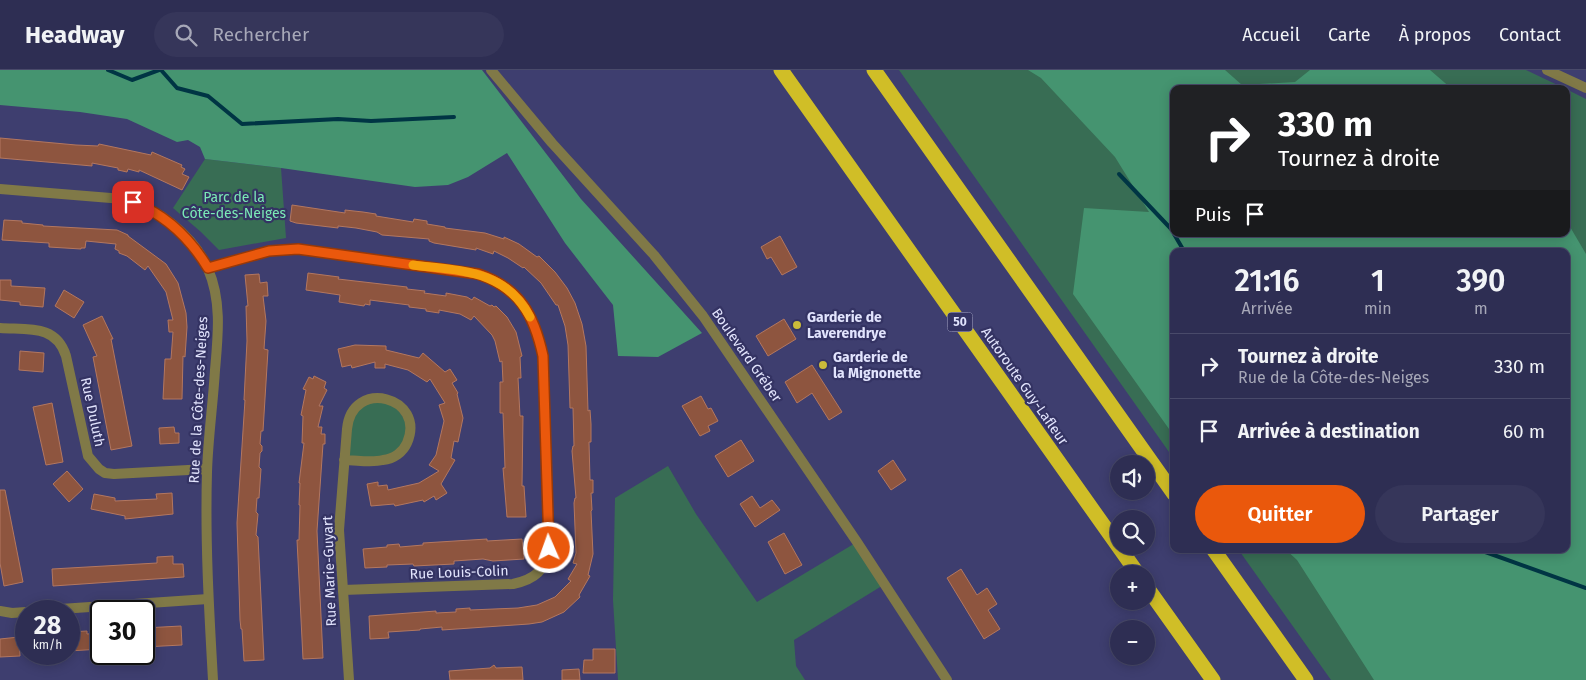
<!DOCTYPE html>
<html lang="fr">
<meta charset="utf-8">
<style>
body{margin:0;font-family:"Fira Sans",sans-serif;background:#36365a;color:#f1f3f6;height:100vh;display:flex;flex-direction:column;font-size:19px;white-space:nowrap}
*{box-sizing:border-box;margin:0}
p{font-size:16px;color:#a7a8b8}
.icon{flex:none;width:28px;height:28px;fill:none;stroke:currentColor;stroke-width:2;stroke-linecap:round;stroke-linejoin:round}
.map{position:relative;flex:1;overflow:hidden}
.drawer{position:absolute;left:1170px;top:178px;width:400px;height:305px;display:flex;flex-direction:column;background:#2e2e53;border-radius:10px;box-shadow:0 2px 12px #0003,0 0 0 1px #494a6a}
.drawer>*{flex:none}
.top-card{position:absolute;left:1170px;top:15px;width:400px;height:152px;border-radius:10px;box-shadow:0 2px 12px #0003,0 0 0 1px #494a6a;background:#202124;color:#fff;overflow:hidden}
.buttons{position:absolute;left:1110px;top:385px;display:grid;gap:10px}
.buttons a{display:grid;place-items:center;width:45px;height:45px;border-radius:50%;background:#2e2e53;box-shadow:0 2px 12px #0003,0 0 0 1px #494a6a;font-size:25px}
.speed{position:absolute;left:15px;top:530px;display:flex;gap:10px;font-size:25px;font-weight:700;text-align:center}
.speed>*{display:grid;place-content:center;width:65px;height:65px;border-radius:50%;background:#2e2e53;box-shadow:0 2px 12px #0003,0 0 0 1px #494a6a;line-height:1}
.speed small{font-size:12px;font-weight:400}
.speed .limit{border:2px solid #111;border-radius:8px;background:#fff;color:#111}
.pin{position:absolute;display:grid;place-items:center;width:42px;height:42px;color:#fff;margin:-21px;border-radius:10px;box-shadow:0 2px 8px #0006}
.me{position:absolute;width:55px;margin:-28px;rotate:358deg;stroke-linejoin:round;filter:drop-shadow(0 0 4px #0008)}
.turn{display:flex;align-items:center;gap:18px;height:105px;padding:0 25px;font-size:22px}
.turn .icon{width:65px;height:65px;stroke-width:2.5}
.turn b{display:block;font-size:35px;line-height:42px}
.then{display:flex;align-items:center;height:48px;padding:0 25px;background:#0003;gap:10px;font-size:19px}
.eta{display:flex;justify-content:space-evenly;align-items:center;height:85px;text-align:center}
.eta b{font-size:30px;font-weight:600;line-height:35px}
.button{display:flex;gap:10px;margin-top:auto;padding:10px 25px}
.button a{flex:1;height:58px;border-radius:30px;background:#ea580c;color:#fff;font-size:20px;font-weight:600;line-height:58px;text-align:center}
.button a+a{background:#36365a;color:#f1f3f6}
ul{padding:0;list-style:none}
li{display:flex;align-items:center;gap:15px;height:65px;padding:0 25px;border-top:1px solid #494a6a}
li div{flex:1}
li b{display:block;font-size:19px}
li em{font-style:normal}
header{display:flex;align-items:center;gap:30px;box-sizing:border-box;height:70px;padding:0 25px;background:#2e2e53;border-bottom:1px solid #494a6a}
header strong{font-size:24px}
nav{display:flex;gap:28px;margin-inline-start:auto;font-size:18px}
.search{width:350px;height:45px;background:#36365a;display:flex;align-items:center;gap:12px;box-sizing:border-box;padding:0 18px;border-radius:28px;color:#a7a8b8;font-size:19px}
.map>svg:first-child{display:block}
.green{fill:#386d54}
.forest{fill:#459470}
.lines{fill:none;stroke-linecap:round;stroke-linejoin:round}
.stream{stroke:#003544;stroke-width:4}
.building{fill:#8e553f;stroke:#b37760}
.minor{stroke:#807947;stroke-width:10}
.tertiary{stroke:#807947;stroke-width:10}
.motorway{stroke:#d0be27;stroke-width:15}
.route-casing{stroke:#983908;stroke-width:12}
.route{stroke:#ea580c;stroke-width:9}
.slow{stroke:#f59e0b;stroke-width:9}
.poi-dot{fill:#caba3a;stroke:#343363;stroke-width:2}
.labels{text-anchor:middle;stroke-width:4.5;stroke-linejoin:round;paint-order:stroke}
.shield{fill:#343363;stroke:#aeafcf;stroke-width:1}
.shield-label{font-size:12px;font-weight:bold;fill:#e2e4fd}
.park-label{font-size:14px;fill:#7beab6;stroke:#343363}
.poi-label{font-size:14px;font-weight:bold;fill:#e2e4fd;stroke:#343363;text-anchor:start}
.street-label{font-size:14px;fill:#e2e4fd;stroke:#343363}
</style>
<header>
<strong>Headway</strong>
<div class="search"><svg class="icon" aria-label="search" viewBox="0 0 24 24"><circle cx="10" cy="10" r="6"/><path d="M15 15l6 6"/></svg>Rechercher</div>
<nav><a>Accueil</a><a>Carte</a><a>À propos</a><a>Contact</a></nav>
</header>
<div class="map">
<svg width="1586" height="610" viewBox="0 0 1586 610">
<rect width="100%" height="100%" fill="#3e3e6f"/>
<g class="green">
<polygon points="899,0 1526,0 1566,19 1174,19 1174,164 1566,164 1566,19 1586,29 1586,610 1331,610 1238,479 1566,479 1566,181 1174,181 1174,389"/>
<polygon points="205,89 281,98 286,168 219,180 201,162 173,138"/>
<polygon points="391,330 410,357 397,385 344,390 347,352 358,334"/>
<polygon points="668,396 696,444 757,532 857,472 885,514 794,570 796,596 805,610 618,610 613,530 615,428"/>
</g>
<g class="forest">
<polygon points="0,0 482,0 581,129 702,263 658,287 618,286 613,235 565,173 507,83 468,107 448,115 415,117 281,98 205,89 200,77 188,70 177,72 127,49 80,42 0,35"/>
<polygon points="1028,0 1225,0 1242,15 1295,12 1310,0 1430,0 1452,19 1174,19 1174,164 1566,164 1566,150 1586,184 1586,610 1374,610 1297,490 1285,479 1566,479 1566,181 1174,181 1174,366 1073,224 1084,138 1149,142 1115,87 1041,8"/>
</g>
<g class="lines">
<g class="stream">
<polyline points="108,0 132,10 159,0"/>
<polyline points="161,0 177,18 208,26 242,54 338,49 371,51 454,47"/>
<polyline points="1119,104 1174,162"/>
<polyline points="1174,164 1184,181"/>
<polyline points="1477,479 1586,518"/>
</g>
</g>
<g class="building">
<polygon points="0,68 76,75 98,76 99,74 151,85 152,82 182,95 181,97 185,99 182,104 189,107 182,120 139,100 139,102 128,99 127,102 118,100 118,98 92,93 92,96 70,94 0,88"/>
<polygon points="292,135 345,143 345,140 363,142 376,144 376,146 413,152 414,149 427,151 427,154 445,157 445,158 485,163 504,169 504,167 519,174 537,187 539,186 555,202 567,218 575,233 582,254 586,276 588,341 590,340 591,354 591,372 589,372 590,410 593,410 593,423 591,423 592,440 591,441 593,484 588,505 590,506 579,525 580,527 564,542 542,552 529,554 442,560 442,557 420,559 420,560 388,562 389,568 370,569 369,546 436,541 436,543 456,542 456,539 470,538 470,540 518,538 537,535 555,527 571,511 568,509 577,494 573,493 576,483 574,433 575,428 576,428 572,381 573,376 574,376 573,338 570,338 568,275 565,256 558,235 556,235 541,213 524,197 523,198 508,188 494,181 493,184 476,178 476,180 434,173 429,171 429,169 382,165 377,162 356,158 338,156 338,158 296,153 290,151"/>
<polygon points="4,150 22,151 22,153 43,155 43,156 117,160 128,165 128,166 166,194 178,213 186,243 187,257 185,287 183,286 182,329 163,329 165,289 171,289 173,262 169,262 168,250 173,250 166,222 148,196 145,200 127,186 119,183 119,181 115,179 116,174 86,171 85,178 81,178 81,179 49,177 49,173 2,170"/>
<polygon points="780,166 797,197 782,205 771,187 767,189 761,177"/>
<polygon points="308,203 339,207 338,209 407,217 407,219 425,221 424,223 446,226 446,223 467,227 472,230 474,227 490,236 492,235 494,237 496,236 507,247 516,262 522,286 520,287 521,308 518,308 520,346 523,346 522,416 524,416 526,447 507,447 503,398 505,398 503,343 500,343 500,312 503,312 502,291 500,292 495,271 492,265 474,246 471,250 460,244 439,240 439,243 426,241 426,239 409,237 409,235 370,230 370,235 365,234 364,236 339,232 340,225 306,220"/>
<polygon points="259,204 260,213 267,212 268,226 263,226 266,251 264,279 268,280 263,361 261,361 260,374 262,376 262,381 260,383 259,397 261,399 259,428 257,428 256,442 258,444 256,465 258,467 264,590 244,591 242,559 241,559 240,550 237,453 245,330 244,330 247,271 246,236 248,236 245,205"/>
<polygon points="0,210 11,210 11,216 45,218 43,237 20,235 20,232 0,230"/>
<polygon points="64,220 84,232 74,248 55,236"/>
<polygon points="102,246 113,269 111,269 132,376 111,380 93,287 97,286 83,255"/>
<polygon points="784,249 796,269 768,286 756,266"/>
<polygon points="355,275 386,276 386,280 419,288 423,283 445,302 450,299 457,310 452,313 458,323 457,324 463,348 458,372 454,371 451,388 455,390 441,414 447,423 436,430 434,426 424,432 423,430 395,436 394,434 371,436 367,414 378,412 378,416 387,415 388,420 419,413 439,401 429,395 436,385 444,351 439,335 445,333 430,309 427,312 408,300 385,294 385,298 375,298 375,292 352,298 351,295 342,297 338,279"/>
<polygon points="20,281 44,283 43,302 19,300"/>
<polygon points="812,295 842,342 829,350 812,323 797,333 785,312"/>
<polygon points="314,306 326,312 324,318 327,320 319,336 323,336 318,357 322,357 321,364 325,364 325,374 323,374 317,461 323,588 303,589 297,470 299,470 300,435 299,435 300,413 299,413 304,373 302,373 303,346 301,345 306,320 303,319 309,307 313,309"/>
<polygon points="701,326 708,339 711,338 718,351 708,356 710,361 700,366 682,336"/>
<polygon points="52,333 63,392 46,395 33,337"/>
<polygon points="174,357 175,363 179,363 179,373 160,374 159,358"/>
<polygon points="741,370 754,391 728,407 715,386"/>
<polygon points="893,390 906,410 891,420 878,401"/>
<polygon points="67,401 83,419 69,432 53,414"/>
<polygon points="0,420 5,420 23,512 4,516 0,493"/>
<polygon points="172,423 173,444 125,449 125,446 91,439 94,424 115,428 115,431 157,429 156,424"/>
<polygon points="752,426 760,438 772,430 780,440 755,457 740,434"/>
<polygon points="784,463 802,495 785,504 768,472"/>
<polygon points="487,469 487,471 522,469 524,489 493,491 483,489 454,491 454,494 414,496 413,494 387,495 387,497 365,498 363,479 387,477 387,475 399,474 400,477 423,475 423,473"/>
<polygon points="173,486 173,494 183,494 184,507 53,516 52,499 157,493 157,487"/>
<polygon points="961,499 977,525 987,518 997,534 988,540 1000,559 984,569 947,508"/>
<polygon points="181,556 182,575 144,577 144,558"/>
<polygon points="87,561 87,564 101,563 101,579 69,581 69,562"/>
<polygon points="19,567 20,586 0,587 0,569"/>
<polygon points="593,579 615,579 615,603 583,603 584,590 593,590"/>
<polygon points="494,595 496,598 522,597 523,610 450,610 449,601 490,598"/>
<polygon points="579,599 580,610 562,610 562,600"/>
</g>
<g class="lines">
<g class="minor">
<path d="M208,198L269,181L298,179L478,204C520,218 534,245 543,286L549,478C545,500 536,509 513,514L343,520"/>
<path d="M0,258C27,260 56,254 66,286L88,386L99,399L105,403L114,404L207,399"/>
<path d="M344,390C357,390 371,393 383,390C394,389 403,382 407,373C427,327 352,307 347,359L340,447L339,460L349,610"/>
<polyline points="0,541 12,543 26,542"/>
<polyline points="31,541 208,529"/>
</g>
<g class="tertiary">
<polyline points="491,0 552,73 654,185 703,246 857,472 947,610"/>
<polyline points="1547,0 1586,18"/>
<path d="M0,119L123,129C157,137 194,166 208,199C222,231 218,266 215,300C213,334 208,368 207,402C205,471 209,540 213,610"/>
</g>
<g class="motorway">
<polyline points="781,0 1138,504"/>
<polyline points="874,0 1174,424"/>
<polyline points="1213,479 1306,610"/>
<polyline points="1146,516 1213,610"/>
</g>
</g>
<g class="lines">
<defs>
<path id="route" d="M133,132C166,145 190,168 208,198L269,181L298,179L478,204C520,218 534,245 543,286L549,478"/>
</defs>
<use href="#route" class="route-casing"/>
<use href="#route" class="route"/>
<path class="slow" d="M413,195C460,201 505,199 530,247"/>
</g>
<g class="poi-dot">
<circle cx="797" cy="255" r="5"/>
<circle cx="823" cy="295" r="5"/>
</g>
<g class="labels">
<rect class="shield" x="947.5" y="242.5" width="25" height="19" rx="4"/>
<g class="shield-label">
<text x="960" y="256">50</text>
</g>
<g class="park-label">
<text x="234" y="132">Parc de la<tspan x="234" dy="16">Côte-des-Neiges</tspan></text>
</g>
<g class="poi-label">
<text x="807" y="252">Garderie de<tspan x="807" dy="16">Laverendrye</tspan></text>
<text x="833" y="292">Garderie de<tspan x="833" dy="16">la Mignonette</tspan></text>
</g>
<g class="street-label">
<text transform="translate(747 285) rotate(55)" y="5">Boulevard Gréber</text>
<text transform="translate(1025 316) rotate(55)" y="5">Autoroute Guy-Lafleur</text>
<text transform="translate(198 330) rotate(-87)" y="5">Rue de la Côte-des-Neiges</text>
<text transform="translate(93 342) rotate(78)" y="5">Rue Duluth</text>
<text transform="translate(329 501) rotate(-92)" y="5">Rue Marie-Guyart</text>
<text transform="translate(459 502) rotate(-2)" y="5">Rue Louis-Colin</text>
</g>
</g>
</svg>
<div class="buttons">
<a><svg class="icon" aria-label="sound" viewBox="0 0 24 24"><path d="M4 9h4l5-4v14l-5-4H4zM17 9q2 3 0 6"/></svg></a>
<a><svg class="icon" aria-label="search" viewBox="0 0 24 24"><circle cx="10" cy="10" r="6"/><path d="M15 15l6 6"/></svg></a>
<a>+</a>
<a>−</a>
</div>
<div class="speed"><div>28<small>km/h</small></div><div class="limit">30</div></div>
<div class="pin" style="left:133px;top:132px;background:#d93025"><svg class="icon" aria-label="arrive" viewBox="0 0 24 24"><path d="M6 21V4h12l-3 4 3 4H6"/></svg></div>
<svg class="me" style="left:549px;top:478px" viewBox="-20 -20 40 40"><circle r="17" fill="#ea580c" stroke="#fff" stroke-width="3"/><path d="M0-11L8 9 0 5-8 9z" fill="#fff"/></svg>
<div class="top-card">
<div class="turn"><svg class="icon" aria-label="right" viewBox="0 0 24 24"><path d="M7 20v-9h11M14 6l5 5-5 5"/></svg><div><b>330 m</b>Tournez à droite</div></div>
<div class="then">Puis<svg class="icon" aria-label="arrive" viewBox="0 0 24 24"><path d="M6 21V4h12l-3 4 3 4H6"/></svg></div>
</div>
<section class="drawer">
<div class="eta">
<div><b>21:16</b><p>Arrivée</p></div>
<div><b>1</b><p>min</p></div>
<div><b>390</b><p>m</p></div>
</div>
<ul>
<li><svg class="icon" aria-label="right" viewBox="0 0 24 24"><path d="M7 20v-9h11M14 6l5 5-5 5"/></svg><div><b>Tournez à droite</b><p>Rue de la Côte-des-Neiges</p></div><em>330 m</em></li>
<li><svg class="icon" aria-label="arrive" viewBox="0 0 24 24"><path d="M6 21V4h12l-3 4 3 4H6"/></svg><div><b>Arrivée à destination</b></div><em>60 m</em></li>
</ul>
<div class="button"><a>Quitter</a><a>Partager</a></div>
</section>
</div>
